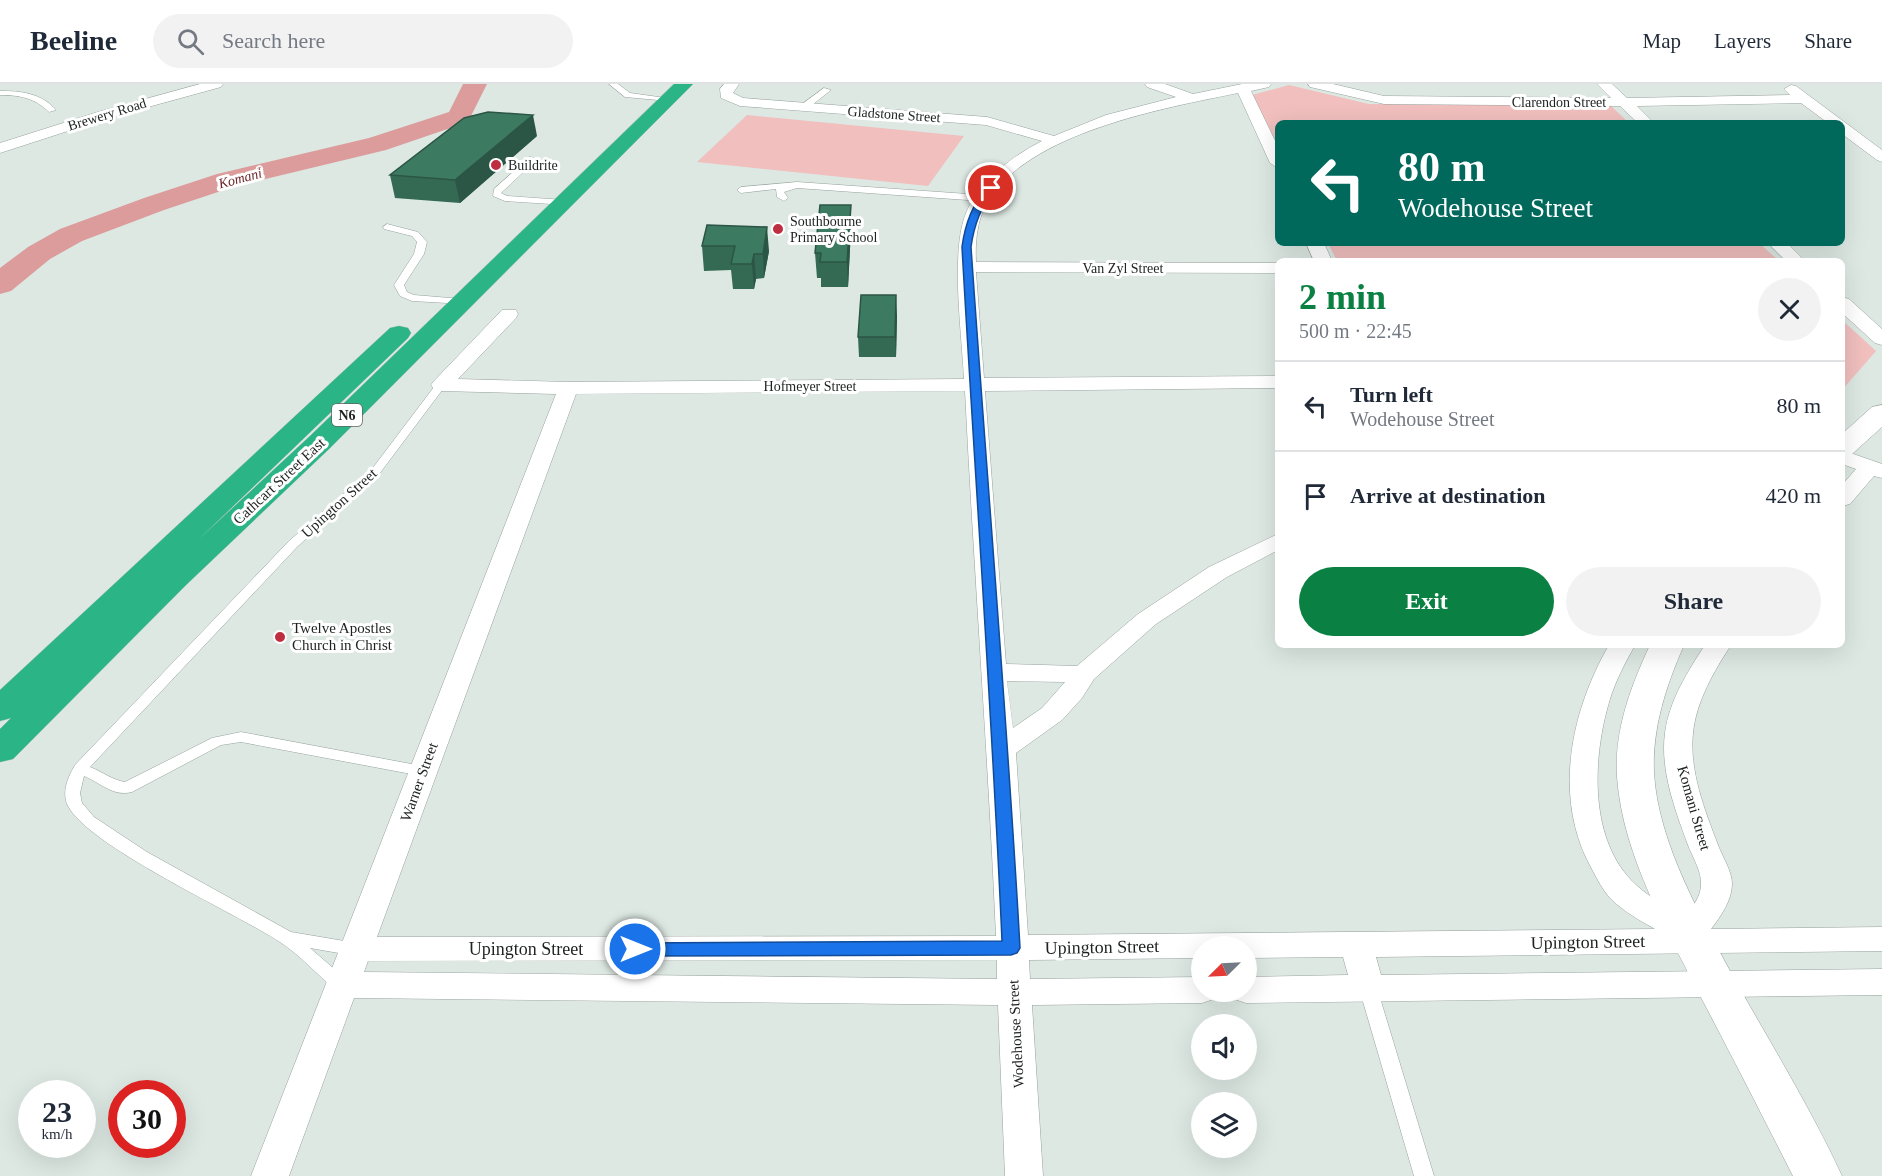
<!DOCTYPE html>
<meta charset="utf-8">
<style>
body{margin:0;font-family:"Times New Roman",serif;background:#f2f2f3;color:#1f2937;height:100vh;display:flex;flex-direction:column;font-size:22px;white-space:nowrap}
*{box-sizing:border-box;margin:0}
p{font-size:20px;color:#747a83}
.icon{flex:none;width:33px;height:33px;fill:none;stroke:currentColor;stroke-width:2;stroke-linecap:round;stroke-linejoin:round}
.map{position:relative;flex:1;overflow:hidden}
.side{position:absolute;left:1275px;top:174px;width:570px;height:390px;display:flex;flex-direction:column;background:#fff;border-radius:9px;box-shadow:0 6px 24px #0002}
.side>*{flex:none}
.top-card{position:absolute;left:1275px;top:36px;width:570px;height:126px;border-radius:9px;box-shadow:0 6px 24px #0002;background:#00695c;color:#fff;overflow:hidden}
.needle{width:39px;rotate:246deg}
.fabs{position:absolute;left:1191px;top:852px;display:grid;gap:12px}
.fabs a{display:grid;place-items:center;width:66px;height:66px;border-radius:50%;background:#fff;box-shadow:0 6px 24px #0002;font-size:30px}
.speed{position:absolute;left:18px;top:996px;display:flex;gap:12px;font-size:30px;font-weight:700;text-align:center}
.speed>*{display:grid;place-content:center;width:78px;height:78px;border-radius:50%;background:#fff;box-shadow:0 6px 24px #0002;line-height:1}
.speed small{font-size:15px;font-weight:400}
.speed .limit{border:9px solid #d22;background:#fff;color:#111}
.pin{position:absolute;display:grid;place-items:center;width:51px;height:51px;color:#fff;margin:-26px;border:3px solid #fff;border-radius:50%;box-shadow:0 2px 6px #0007}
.me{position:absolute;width:66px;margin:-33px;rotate:90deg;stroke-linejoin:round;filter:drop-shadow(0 0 4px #0008)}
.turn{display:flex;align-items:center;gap:21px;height:126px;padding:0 24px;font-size:27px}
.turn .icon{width:78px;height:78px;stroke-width:2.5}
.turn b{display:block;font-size:42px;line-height:51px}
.round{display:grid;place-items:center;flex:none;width:63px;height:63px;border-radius:32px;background:#f2f2f3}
.head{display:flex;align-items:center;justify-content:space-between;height:102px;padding:0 24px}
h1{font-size:36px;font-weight:600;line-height:45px;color:#0b8043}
.button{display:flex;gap:12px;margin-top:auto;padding:12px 24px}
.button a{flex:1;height:69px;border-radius:36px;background:#0b8043;color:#fff;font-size:24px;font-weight:600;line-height:69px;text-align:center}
.button a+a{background:#f2f2f3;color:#1f2937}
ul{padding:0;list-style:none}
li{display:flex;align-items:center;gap:18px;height:90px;padding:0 24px;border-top:2px solid #e0e1e3}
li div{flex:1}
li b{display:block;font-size:22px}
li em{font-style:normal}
header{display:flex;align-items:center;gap:36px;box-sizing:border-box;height:84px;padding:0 30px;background:#fff;border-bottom:2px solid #e0e1e3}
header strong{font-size:28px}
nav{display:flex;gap:33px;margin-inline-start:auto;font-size:21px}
.search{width:420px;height:54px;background:#f2f2f3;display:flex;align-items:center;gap:15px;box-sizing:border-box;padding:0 21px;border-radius:33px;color:#747a83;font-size:22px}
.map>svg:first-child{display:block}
.green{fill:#f0bfbe}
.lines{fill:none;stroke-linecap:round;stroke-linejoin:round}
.river{fill:#db9c9b;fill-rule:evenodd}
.lane-casing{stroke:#97a29d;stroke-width:1}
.street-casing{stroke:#97a29d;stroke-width:1}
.secondary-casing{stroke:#97a29d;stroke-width:1}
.highway-casing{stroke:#c4c5c5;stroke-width:1}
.lane{fill:#fff;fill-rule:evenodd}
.street{fill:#fff;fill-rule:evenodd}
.secondary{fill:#fff;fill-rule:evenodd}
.highway{fill:#2bb587;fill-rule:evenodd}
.wall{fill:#346954}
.shaded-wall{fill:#2b5545}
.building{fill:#3d7a62;stroke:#2b5545;stroke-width:1.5}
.route{fill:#1a73e8;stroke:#114b97;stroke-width:1.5}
.poi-dot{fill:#be2d40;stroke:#fff;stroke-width:2}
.labels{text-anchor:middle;stroke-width:6;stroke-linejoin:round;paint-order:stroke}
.far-street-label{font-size:14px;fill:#1d211f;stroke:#fff}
.far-poi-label{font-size:14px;fill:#1d211f;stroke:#fff;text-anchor:start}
.far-water-label{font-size:14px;font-style:italic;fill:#6d2228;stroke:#fff}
.shield{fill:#fff;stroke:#616462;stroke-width:1.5}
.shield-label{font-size:14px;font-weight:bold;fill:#1d211f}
.street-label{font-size:15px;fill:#1d211f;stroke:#fff}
.poi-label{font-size:15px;fill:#1d211f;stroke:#fff;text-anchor:start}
.near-street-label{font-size:18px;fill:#1d211f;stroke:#fff}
</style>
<header>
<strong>Beeline</strong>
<div class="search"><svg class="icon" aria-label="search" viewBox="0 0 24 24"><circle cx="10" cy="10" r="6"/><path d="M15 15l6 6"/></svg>Search here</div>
<nav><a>Map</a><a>Layers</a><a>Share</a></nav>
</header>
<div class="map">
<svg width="1882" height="1092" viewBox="0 0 1882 1092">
<rect width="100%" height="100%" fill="#dde8e3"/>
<g class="green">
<polygon points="1289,1 1369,20 1610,21 1629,39 1278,39 1278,62 1252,11"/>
<polygon points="747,31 964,52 928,102 697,78"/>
<polygon points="1328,159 1759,159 1779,177 1337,177"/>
<polygon points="1842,236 1876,267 1842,306"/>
</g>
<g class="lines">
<polygon class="river" points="463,0 487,0 468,38 386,66 236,102 164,126 82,157 50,175 11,207 0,210 0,184 28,163 60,145 144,114 217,90 369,54 449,28"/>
<defs>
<g id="lane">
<polygon points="609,0 618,0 630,9 673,15 669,17 625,13"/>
<polygon points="824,4 831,6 807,25 801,25 801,21"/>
<path d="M0,7C21,7 41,9 56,26L49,28C35,14 20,11 0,11Z"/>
<polygon points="530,73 537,75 501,109 507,112 564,116 567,117 567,121 505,117 493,112 494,105"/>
<polygon points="797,98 982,111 986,114 982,117 797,104 784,108 788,114 784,117 777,113 776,105 741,109 737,106 741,103"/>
<polygon points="387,140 418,148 427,158 424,170 404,201 407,208 414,211 462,215 465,216 465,220 412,217 400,212 394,201 414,170 417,158 412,152 384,145 383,143"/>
<path d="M441,298L446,301L380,389L297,463L90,683C103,688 112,696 125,698L212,654L241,648L422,682L427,683L430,687L427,691L422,692L241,658L221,661L132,708C113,713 101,699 84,692L80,709L82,719L94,733L147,768L291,848L362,860L365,865L362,870L356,872L310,864L347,896L350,901L347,906L341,908L335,906C317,890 300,871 280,858C236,829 85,761 67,720C62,707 68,693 75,681L289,457L372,385L437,299Z"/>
<polygon points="1368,897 1374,899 1377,904 1434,1092 1414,1092 1359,904 1362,899"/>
</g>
<g id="street">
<polygon points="200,0 223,0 221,3 108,34 0,69 0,59 98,28"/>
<path d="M724,0H739L733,9L743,14L987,33L1054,52L1106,31L1176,13L1147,3L1145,0H1165L1193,10L1242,0H1271L1269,3L1251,7L1278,63V84L1270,79L1238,9C1165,24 1027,48 986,120C977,138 975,158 976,178L1278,179V189L976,188L984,294L1278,292V304L985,307L1006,580L1077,582L1138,530L1209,483L1278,450V466L1227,493L1156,540L1094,595L1082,614L1062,636L1016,669L1028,851L1655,845C1639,836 1623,827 1610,814C1603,806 1598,797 1593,787C1552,716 1570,629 1609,561H1635C1625,579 1616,596 1610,615C1593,670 1588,751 1631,796C1646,812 1666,822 1685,832C1693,822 1701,813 1701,800C1702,788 1692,772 1688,761C1675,726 1660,686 1665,649C1669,617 1688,587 1705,561H1731C1714,587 1696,618 1693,649C1689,687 1705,727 1718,761C1722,772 1732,787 1732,800C1732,816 1721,832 1711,845L1882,843V867L1376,873L1381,891L1882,885V911L1246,919L1234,915L1230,908H1246V893L1348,891L1343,873L1246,874V862H1202V874L1029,876L1030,895L1202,893V908H1218L1214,915L1202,919L1032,921L1043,1092H1005L998,921L354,914L289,1092H251L556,310L441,307L434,305L431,301L434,297L502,226H516L518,230L516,234L458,295L568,298L964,295C962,251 950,168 966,129C979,98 1012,72 1042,57L986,41L740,22L721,14L720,5ZM965,307C974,488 988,670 996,852L377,853L576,310ZM1007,597L1065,598L1042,624L1013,644ZM997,876V895L364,888L368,877Z"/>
<polygon points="1308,0 1333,0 1384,12 1611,14 1597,0 1612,0 1627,14 1790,11 1784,5 1791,1 1796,2 1882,66 1882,78 1877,76 1842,50 1842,39 1828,39 1801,19 1637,22 1654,39 1638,39 1620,22 1384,20 1310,3"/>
<polygon points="1306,159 1324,159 1332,177 1314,177"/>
<polygon points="1768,159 1787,159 1805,177 1786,177"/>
<polygon points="1842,213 1849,215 1882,245 1882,261 1875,259 1842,229"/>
<polygon points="1842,366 1882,380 1882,394 1874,392 1850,420 1842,422 1842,401 1856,385 1842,380"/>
</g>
<g id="secondary">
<polygon points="1882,321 1882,343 1852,370 1842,372 1842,350 1872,323"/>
<path d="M1650,561H1684C1666,602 1652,644 1654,689C1658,759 1702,835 1735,896C1771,960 1811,1025 1842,1092H1793C1764,1035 1735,978 1705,921C1669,850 1623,774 1617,693C1614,646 1631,602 1650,561Z"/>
</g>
<polygon id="highway" points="674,0 693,0 330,364 186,501 13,675 0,678 0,645 11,634 0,637 0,606 390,244 399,242 408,244 411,249 408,254 198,456 310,352"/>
</defs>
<use href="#lane" class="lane-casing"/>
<use href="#street" class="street-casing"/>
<use href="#secondary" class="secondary-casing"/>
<use href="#highway" class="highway-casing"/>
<use href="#lane" class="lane"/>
<use href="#street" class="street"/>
<use href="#secondary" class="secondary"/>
<use href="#highway" class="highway"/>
</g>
<g class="wall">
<polygon points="537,52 460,119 395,114 390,91"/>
<polygon points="707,141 769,167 764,194 756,195 754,205 733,205 731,186 704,187 702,162"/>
<polygon points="851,145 848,203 821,203 821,194 817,194 815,169"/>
<polygon points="897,231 896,273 859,273 858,253"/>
</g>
<g class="shaded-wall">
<polygon points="533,31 537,52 460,119 455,96"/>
<polygon points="851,121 851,145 848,203 847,178"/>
<polygon points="767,143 769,167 764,194 763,170"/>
<polygon points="754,170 756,195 754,205 752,180"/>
<polygon points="896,211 897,231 896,273 895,253"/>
</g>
<g class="building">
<polygon points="488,28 533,31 455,96 390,91 464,34"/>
<polygon points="820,121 851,121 847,178 820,178 821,169 815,169"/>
<polygon points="707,141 767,143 763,170 754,170 752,180 731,180 735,162 702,162"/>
<polygon points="861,211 896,211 895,253 858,253"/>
</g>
<path class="route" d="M988,102L995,104C981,122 974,140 971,163C987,397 1007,630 1020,864L1017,869L1011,871L635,872L629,870L627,865L629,861L635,859L1002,857C992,626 975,394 962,163C965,140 972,120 988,102Z"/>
<g class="poi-dot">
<circle cx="496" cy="81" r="6"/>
<circle cx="778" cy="145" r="6"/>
<circle cx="280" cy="553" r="6"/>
</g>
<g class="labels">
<g class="far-street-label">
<text x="1559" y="23">Clarendon Street</text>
<text transform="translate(107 30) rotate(-17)" y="5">Brewery Road</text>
<text transform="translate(894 30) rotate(4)" y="5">Gladstone Street</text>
<text x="1123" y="189">Van Zyl Street</text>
<text x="810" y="307">Hofmeyer Street</text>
</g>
<g class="far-poi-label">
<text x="508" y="86">Buildrite</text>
<text x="790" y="142">Southbourne<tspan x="790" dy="16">Primary School</tspan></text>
</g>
<g class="far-water-label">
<text transform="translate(240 94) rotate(-15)" y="5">Komani</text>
</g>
<rect class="shield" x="332" y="320" width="30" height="22" rx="4.5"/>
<g class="shield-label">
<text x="347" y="336">N6</text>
</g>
<g class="street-label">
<text transform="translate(279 397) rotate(-43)" y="5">Cathcart Street East</text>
<text transform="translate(339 419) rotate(-42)" y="5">Upington Street</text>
<text transform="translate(419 698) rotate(-70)" y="5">Warner Street</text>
<text transform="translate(1694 724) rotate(74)" y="5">Komani Street</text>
<text transform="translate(1016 950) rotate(-93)" y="5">Wodehouse Street</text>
</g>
<g class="poi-label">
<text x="292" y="549">Twelve Apostles<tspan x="292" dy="17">Church in Christ</tspan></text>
</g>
<g class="near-street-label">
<text transform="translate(1588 858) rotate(-1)" y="6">Upington Street</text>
<text transform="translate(1102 863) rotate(-1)" y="6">Upington Street</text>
<text x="526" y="871">Upington Street</text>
</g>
</g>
</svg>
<div class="fabs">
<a><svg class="needle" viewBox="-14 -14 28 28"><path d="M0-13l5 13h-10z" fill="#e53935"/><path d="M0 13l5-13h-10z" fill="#747a83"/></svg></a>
<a><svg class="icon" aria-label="sound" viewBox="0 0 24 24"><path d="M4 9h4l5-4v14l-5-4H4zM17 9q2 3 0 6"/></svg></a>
<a><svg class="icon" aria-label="layers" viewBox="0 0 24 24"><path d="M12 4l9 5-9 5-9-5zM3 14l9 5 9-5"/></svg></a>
</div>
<div class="speed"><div>23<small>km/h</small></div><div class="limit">30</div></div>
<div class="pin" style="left:991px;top:104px;background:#d93025"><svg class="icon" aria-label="arrive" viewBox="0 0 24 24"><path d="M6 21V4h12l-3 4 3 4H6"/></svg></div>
<svg class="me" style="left:635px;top:865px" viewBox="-20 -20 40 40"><circle r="17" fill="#1a73e8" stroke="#fff" stroke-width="3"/><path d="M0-11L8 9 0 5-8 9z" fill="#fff"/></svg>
<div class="top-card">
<div class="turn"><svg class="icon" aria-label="left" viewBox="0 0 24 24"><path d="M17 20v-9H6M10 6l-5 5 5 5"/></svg><div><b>80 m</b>Wodehouse Street</div></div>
</div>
<section class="side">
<div class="head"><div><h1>2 min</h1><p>500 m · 22:45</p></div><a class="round"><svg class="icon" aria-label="close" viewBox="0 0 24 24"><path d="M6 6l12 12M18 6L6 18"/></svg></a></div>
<ul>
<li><svg class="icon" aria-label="left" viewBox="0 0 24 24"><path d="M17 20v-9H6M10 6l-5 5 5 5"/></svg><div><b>Turn left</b><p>Wodehouse Street</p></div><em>80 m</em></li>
<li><svg class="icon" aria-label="arrive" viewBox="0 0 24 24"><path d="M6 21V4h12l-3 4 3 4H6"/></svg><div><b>Arrive at destination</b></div><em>420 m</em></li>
</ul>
<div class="button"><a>Exit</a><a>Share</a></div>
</section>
</div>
